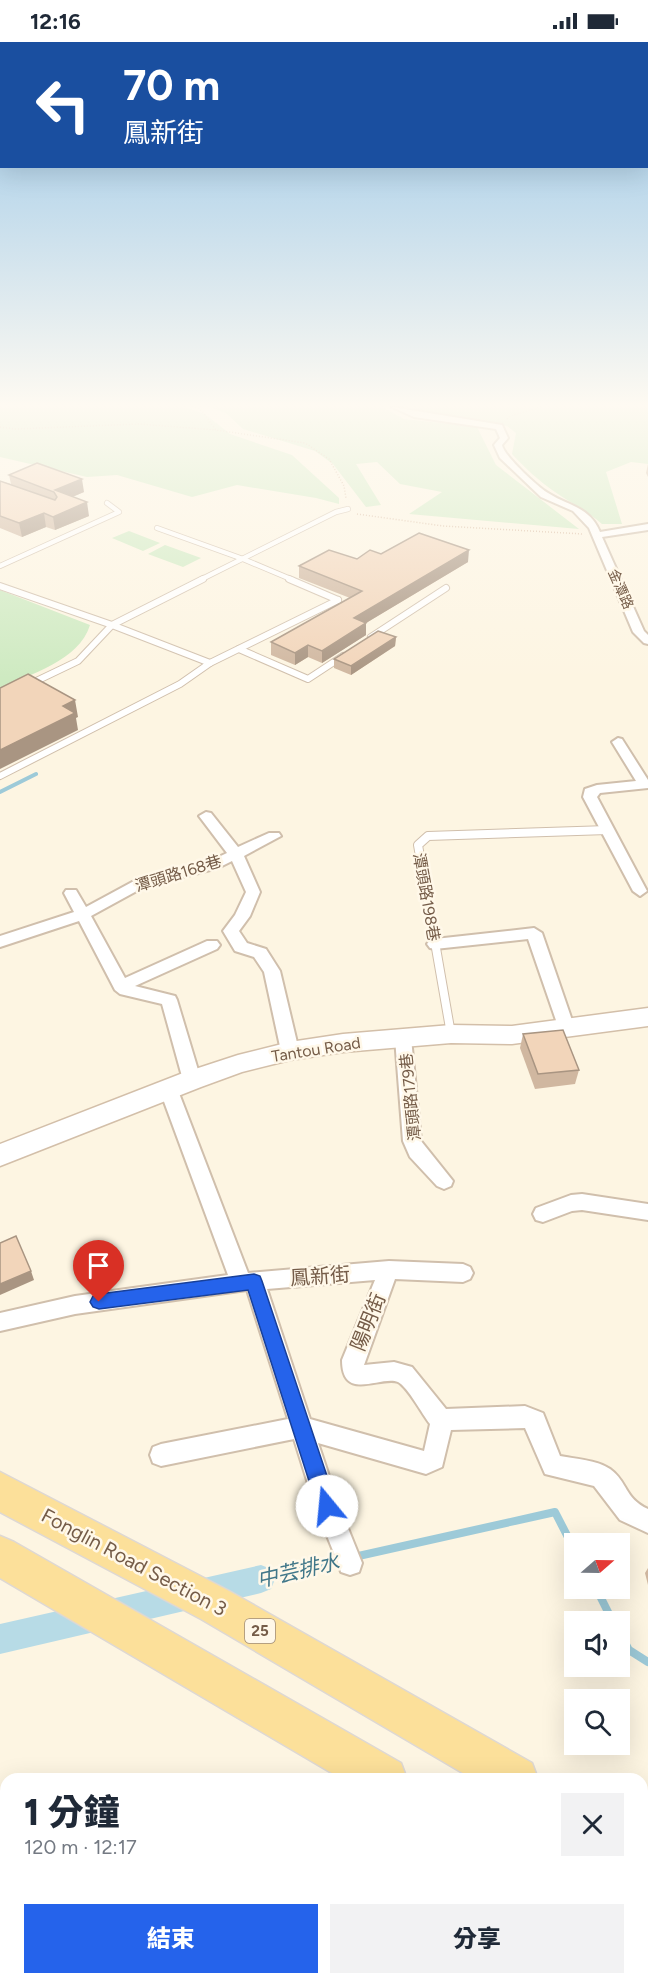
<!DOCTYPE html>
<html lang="zh-TW">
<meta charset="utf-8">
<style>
body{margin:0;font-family:Figtree,"Noto Sans TC",sans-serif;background:#f2f2f3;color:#1f2937;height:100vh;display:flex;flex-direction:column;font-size:22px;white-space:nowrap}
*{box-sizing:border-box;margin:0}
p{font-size:20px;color:#747a83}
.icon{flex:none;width:33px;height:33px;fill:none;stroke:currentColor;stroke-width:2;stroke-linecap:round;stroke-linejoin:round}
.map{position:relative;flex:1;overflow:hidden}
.drawer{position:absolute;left:0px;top:1731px;width:648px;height:212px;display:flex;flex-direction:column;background:#fff;border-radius:18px 18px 0 0;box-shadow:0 6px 24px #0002}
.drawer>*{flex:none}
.guide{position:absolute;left:0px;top:0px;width:648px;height:126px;box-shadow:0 6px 24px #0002;background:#1a4fa0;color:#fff;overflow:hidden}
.needle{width:39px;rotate:70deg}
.controls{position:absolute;left:564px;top:1491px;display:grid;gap:12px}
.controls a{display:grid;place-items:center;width:66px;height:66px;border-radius:0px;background:#fff;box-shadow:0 6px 24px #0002;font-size:30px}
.pin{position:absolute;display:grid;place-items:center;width:51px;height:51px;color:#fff;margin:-62px -26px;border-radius:50% 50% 50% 0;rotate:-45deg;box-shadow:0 0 6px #0007}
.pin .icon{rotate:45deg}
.me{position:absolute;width:66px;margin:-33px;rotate:343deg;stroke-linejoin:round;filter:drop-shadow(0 0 4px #0008)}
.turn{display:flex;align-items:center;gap:21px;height:126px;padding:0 24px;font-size:27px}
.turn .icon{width:78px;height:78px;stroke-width:2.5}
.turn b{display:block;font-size:42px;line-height:51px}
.round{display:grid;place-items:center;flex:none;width:63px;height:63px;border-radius:0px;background:#f2f2f3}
.summary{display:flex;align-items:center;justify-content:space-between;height:102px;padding:0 24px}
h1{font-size:36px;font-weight:800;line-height:45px}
.action{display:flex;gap:12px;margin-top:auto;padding:12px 24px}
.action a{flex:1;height:69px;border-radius:0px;background:#2563eb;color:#fff;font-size:24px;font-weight:800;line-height:69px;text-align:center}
.action a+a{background:#f2f2f3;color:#1f2937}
.status{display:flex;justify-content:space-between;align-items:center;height:42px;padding:0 30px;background:#fff;direction:ltr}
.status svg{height:16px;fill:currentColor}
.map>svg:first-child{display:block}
.green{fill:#ceeac1}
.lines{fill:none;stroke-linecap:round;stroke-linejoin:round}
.stream-far1{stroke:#9dcad8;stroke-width:4}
.stream{stroke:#9dcad8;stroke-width:8}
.canal{fill:#b7dbe6;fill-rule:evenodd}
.lane-far2-casing{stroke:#d0bfac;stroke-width:6}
.lane-far1-casing{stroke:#d0bfac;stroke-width:8}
.lane-casing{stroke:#d0bfac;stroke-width:10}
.street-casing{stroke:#d0bfac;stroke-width:4}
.secondary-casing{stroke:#d3bfa9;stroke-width:3}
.primary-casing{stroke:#ded8d3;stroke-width:3}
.path{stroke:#d7b89d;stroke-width:1.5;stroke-dasharray:1 2;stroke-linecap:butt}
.lane-far2{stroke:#fff;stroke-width:4.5}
.lane-far1{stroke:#fff;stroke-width:6}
.lane{stroke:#fff;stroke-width:8}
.street{fill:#fff;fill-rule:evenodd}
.secondary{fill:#fff;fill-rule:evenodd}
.primary{fill:#fce09a;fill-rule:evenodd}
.wall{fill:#d0b7a0}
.shaded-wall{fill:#a99582}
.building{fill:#f2d5ba;stroke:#a99582;stroke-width:1.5}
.route{fill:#2563eb;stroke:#184099;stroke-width:1.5}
.labels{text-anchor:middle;stroke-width:5;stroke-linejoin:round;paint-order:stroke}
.far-street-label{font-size:14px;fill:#755c48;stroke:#fff8e9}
.shield{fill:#fff8e9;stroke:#9e8b78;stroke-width:1.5}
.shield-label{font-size:15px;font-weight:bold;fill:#755c48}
.street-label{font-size:16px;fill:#755c48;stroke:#fff8e9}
.near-street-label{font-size:20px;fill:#755c48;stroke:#fff8e9}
.near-water-label{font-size:21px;font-style:italic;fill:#417789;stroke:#fff8e9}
</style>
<div class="status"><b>12:16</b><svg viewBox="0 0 49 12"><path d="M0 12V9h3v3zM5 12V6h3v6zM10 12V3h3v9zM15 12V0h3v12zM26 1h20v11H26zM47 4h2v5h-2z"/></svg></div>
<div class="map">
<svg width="648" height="1942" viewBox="0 0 648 1942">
<rect width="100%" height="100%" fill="#fdf5e2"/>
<g class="green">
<polygon points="0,365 184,365 205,372 230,392 292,413 339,456 339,462 316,456 237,443 192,455 117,433 87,435 0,415"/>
<polygon points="209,365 382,365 404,377 477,385 496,423 579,487 409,472 442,450 400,442 377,420 356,422 381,463 366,465 333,422 315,409 243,387 226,371"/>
<path d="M414,365H648V422L631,420L606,430L622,482H602C587,469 571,461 555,450C539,439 525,426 512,412L516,391L507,384L427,373Z"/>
<polygon points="129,489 160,501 143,509 112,496"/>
<polygon points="165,503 201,516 183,525 148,512"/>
<path d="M0,548L90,583C79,619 30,632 0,646Z"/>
</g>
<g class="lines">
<polyline class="stream-far1" points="0,750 36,732"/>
<g class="stream">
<polyline points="354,1515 555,1470 574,1507"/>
<polyline points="261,1537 342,1518"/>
<polyline points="596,1546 613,1580"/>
<polyline points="620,1591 629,1608 648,1620"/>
</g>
<polygon class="canal" points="261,1523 271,1527 275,1537 271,1547 261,1551 0,1612 0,1582"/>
<defs>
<g id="lane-far2">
<polyline points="157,486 243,517 293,538"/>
<polyline points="0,524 119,470 107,461"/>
<polyline points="200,538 336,470 348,467"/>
</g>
<g id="lane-far1">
<polyline points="289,537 338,558"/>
<polyline points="0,544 112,583 210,621 338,558"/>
<polyline points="371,595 446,546"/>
<polyline points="239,607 308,637 343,614"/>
<polyline points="30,642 78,619 112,583 203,537"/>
<polyline points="0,734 180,642 210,621"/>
</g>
<polyline id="lane" points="451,992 418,803 428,794 608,788"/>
<g id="street">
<path d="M392,365L502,383L508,396L502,403C504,414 538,445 548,451C568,464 589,464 600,490L648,482V488L602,495L644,589L648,593V602L644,601L633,590L589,486L573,469L541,455L500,416L494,403L500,396L496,387L414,375Z"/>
<polygon points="618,696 622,697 648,738 648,746 600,751 597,755 647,849 640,854 633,849 583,755 585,747 597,743 636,739 612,700"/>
<polygon points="206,770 211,771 238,805 269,791 279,791 281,794 244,814 260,850 250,874 239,889 247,901 266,907 280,929 299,1009 296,1013 290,1015 284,1013 281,1009 264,930 254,915 235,909 223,889 235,873 246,850 232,819 218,826 144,845 91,874 125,936 207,899 217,899 220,903 217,907 135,944 175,954 177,958 201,1038 198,1043 192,1045 186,1043 183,1038 162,962 120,952 115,948 79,879 0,905 0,894 74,870 64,851 66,848 76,848 86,865 134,839 208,820 227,811 199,774"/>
<polygon points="534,886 542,891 575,987 573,991 561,991 559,987 528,897 435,907 430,906 427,902 430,898 435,897"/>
<polygon points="403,990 409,992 411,996 421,1099 453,1139 451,1144 444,1147 437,1144 410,1115 403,1099 395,996 397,992"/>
<path d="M168,1039L174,1041L177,1046L248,1231L389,1219L463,1222L470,1225L473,1231L470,1237L463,1240L395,1237L364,1323L394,1320L412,1325L446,1367L525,1364L543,1371L560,1414C576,1417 597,1418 610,1427C628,1440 624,1456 648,1467V1491L620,1478L594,1444L545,1432L525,1386L451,1388L442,1425L426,1432L318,1401L339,1464L362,1521L359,1530L350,1533L341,1530L338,1521L315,1464L294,1397L161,1424L153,1421L150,1413L153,1405L161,1402L288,1377L247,1248L75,1272L0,1289V1271L75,1254L228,1233L159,1046L162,1041ZM375,1238L342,1318C342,1361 381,1333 398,1340C408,1345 422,1372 430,1382L424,1409L310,1377L267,1247Z"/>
<polygon points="582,1152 648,1162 648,1178 582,1168 572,1169 543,1180 536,1178 533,1172 536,1166 571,1153"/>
<polygon points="493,1936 538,1936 536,1942 491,1942"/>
</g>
<polygon id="secondary" points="648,966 648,984 512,1002 451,1001 343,1010 290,1018 242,1030 201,1045 0,1124 0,1102 183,1031 238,1013 290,1000 343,992 451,983 512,984"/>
<g id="primary">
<polygon points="0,1430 229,1549 532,1721 538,1737 473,1737 201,1577 0,1470"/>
<polygon points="0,1494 14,1500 401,1721 407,1737 342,1737 0,1536"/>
<polygon points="642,1787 648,1789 648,1837 642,1835"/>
<polygon points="642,1863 648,1865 648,1914 642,1912"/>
</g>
</defs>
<use href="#lane-far2" class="lane-far2-casing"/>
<use href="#lane-far1" class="lane-far1-casing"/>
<use href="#lane" class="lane-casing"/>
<use href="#street" class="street-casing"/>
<use href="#secondary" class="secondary-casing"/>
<use href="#primary" class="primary-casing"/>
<g class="path">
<polyline points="195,365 202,369 216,388 305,401 329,417 344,444 346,456"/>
<polyline points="507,377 510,374 541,365"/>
<polyline points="0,385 15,387 139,382 216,388"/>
<polyline points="357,472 443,484 583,492"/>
</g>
<use href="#lane-far2" class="lane-far2"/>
<use href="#lane-far1" class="lane-far1"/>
<use href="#lane" class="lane"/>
<use href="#street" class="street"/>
<use href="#secondary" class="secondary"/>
<use href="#primary" class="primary"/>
</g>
<g class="wall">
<polygon points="648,422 648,435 646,431"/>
<polygon points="9,433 84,450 72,455 89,474 55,488 46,485 22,495 0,486 0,439 11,442"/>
<polygon points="381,512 468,520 366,581 366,593 322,621 308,615 295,623 271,613 271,600 350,556 299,536 299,524 357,517"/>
<polygon points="396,595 395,604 351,633 334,626 334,617"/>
<polygon points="523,992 579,1028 575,1042 535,1047 520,1006"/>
<polygon points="648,1526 648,1543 645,1531"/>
</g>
<g class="shaded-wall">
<polygon points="82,437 84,450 58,461 55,448"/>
<polygon points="87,460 89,474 55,488 53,475"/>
<polygon points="44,471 46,485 22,495 19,481"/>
<polygon points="469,508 468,520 366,581 366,593 322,621 322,609 354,576"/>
<polygon points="396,595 395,604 351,633 351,624"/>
<polygon points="308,603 308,615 295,623 295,611"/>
<polygon points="75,658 78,675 76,676 78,688 0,727 0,708 63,664"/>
<polygon points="31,1229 34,1238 0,1253 0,1242"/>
</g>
<g class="building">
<polygon points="37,421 82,437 55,448 87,460 53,475 44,471 19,481 0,474 0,439 55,458 57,455 54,450 9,433"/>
<polygon points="419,491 469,508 354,576 366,581 322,609 308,603 295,611 271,600 362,549 299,524 329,508 357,517 370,508 381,512"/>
<polygon points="378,589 396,595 351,624 334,617"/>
<polygon points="28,632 75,658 63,664 75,671 0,708 0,646"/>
<polygon points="563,988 579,1028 538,1032 523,992"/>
<polygon points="16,1194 31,1229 0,1242 0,1201"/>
</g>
<linearGradient id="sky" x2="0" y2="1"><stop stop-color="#94c4e7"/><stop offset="0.57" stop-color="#fefaf2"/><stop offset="1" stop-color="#fefaf2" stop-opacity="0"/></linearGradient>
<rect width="648" height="637" fill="url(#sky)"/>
<polygon class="route" points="254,1232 260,1234 262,1239 337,1464 334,1471 327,1474 320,1471 317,1464 248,1248 99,1267 93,1265 90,1260 93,1254 99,1252"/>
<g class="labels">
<g class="far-street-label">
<text transform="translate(621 547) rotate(66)" y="5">金潭路</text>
</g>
<rect class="shield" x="245" y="1577" width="30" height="24" rx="4.5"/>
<g class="shield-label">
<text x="260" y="1594">25</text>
</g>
<g class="street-label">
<text transform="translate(178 831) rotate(-17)" y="6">潭頭路168巷</text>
<text transform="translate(427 855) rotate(80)" y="6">潭頭路198巷</text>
<text transform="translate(316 1007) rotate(-9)" y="6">Tantou Road</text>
<text transform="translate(410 1055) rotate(-96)" y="6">潭頭路179巷</text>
</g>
<g class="near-street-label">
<text transform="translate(320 1234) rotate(-4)" y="7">鳳新街</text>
<text transform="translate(368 1280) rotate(-68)" y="7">陽明街</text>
<text transform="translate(134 1520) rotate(28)" y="7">Fonglin Road Section 3</text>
</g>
<g class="near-water-label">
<text transform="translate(298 1529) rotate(-13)" y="7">中芸排水</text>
</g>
</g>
</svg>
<div class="controls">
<a><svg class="needle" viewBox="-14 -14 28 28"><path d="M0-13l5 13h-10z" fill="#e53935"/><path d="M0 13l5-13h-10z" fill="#747a83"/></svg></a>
<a><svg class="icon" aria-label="sound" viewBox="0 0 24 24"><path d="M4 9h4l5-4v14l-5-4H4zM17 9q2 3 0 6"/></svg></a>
<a><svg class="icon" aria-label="search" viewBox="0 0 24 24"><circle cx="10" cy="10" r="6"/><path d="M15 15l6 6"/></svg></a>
</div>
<div class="pin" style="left:99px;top:1260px;background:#d93025"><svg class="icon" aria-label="arrive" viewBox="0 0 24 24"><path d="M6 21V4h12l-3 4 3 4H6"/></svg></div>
<svg class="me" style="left:327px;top:1464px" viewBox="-20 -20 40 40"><circle r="19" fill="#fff"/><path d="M0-13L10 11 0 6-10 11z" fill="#2563eb"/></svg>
<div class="guide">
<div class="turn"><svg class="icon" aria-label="left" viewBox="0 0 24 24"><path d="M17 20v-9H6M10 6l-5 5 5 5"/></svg><div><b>70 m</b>鳳新街</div></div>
</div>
<section class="drawer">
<div class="summary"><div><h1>1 分鐘</h1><p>120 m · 12:17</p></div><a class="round"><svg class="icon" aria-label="close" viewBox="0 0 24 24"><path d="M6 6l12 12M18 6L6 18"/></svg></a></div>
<div class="action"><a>結束</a><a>分享</a></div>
</section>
</div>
